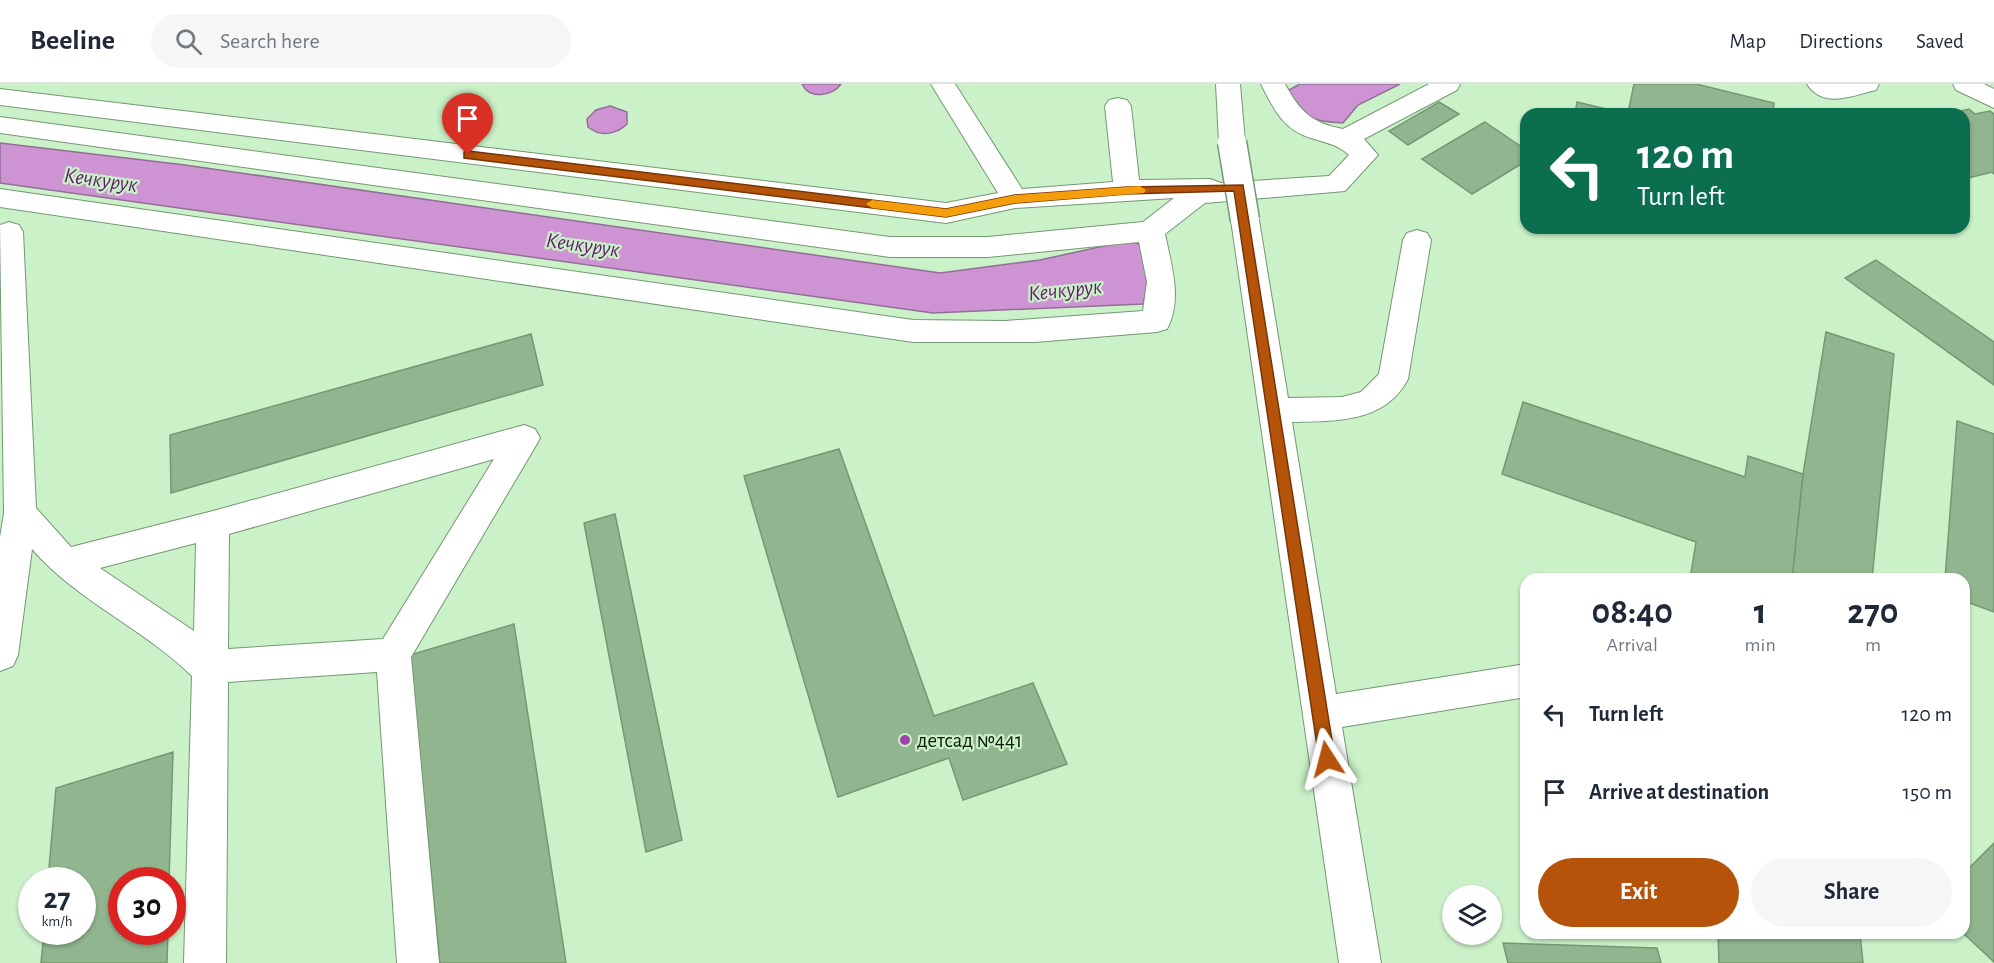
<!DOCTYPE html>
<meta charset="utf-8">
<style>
body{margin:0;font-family:"Alegreya Sans",sans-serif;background:#f6f6f7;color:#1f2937;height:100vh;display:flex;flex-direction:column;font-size:22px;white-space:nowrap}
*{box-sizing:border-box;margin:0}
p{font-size:20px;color:#747a83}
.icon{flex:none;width:33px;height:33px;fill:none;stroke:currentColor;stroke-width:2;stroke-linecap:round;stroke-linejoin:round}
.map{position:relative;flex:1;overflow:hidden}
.side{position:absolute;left:1520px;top:489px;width:450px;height:366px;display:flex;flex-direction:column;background:#fff;border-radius:18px;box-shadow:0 2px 4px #0004}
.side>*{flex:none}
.guide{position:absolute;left:1520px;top:24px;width:450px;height:126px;border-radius:18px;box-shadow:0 2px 4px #0004;background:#0b6e4f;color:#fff;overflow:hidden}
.fabs{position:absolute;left:1442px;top:801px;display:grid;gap:12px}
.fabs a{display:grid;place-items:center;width:60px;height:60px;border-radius:50%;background:#fff;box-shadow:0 2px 4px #0004;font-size:30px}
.speed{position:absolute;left:18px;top:783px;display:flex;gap:12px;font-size:30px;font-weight:700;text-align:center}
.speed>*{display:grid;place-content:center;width:78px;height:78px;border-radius:50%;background:#fff;box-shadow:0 2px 4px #0004;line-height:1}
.speed small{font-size:15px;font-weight:400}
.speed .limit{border:9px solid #d22;background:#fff;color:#111}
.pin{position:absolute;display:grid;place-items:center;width:51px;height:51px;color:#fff;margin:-62px -26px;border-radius:50% 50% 50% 0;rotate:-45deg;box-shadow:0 0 6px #0007}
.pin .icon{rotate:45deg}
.me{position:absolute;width:66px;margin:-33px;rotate:351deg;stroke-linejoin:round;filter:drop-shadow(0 0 4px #0008)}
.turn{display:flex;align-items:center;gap:21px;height:126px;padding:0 18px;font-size:27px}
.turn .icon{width:78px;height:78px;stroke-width:2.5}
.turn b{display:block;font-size:42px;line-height:51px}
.eta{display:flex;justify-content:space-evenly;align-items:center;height:102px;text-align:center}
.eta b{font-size:36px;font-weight:600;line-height:42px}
.primary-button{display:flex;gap:12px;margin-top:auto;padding:12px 18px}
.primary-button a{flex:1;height:69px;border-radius:36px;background:#b45309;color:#fff;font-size:24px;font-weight:600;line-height:69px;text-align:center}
.primary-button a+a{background:#f6f6f7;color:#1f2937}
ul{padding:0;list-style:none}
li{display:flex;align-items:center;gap:18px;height:78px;padding:0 18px}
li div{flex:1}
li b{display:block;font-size:22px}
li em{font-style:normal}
header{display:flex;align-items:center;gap:36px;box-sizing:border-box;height:84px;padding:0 30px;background:#fff;border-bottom:2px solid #e0e1e3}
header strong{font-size:28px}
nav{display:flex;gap:33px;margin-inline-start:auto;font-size:21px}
.search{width:420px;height:54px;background:#f6f6f7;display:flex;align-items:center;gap:15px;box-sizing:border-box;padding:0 21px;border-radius:33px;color:#747a83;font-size:22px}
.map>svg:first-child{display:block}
.water{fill:#cd93d3;stroke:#936f97;stroke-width:1.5}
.building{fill:#91b58e;stroke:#759872;stroke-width:1.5}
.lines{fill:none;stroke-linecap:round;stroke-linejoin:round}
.minor-casing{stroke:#749872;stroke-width:2}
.minor{fill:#fff;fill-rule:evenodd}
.minor-bridge-casing{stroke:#749872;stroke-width:31;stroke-linecap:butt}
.minor-bridge{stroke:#fff;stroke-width:28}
.route{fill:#b45309;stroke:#753606;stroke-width:1.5}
.slow{fill:#f59e0b}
.poi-dot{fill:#a042ac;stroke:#cbf1c8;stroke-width:2}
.labels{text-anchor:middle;stroke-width:4.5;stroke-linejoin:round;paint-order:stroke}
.poi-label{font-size:21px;fill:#0d1b0c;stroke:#cbf1c8;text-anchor:start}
.water-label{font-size:22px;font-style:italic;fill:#621d6a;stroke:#cbf1c8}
</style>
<header>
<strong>Beeline</strong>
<div class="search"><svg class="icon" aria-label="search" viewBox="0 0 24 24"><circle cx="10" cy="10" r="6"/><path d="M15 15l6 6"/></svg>Search here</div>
<nav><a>Map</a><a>Directions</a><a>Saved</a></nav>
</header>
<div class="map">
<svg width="1994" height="879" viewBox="0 0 1994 879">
<rect width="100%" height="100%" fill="#cbf1c8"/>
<g class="water">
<path d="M802,0H841C833,12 809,16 802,0Z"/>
<path d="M1300,0H1400L1358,21L1343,39C1309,37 1307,34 1287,7Z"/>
<path d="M610,22L627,28V40C616,51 600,53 588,43L587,35L596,26Z"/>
<polygon points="0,59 185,81 940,189 1040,176 1131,156 1156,170 1143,220 933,229 0,99"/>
</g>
<g class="building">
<polygon points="1634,0 1696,0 1774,19 1773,30 1634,30 1628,29"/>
<polygon points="1439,18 1459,30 1408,61 1389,47"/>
<polygon points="1577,18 1627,30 1575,30"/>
<polygon points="1969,25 1975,30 1990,27 1994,30 1994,90 1992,88 1964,95 1964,30 1948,30"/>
<polygon points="1485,38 1526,66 1526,77 1472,110 1422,75"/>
<polygon points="1876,176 1994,258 1994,301 1845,194"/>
<polygon points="1826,248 1894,270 1872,495 1792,495 1803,390"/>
<polygon points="531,250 543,301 171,409 170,351"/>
<polygon points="1523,318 1745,393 1748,372 1803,390 1792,495 1690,495 1696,458 1502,390"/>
<polygon points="1957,337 1994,350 1994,528 1964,517 1964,495 1945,495"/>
<polygon points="839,365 934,632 1033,599 1067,680 963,716 949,674 838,713 744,392"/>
<polygon points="615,430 682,756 646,768 584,439"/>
<polygon points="514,540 566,879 440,879 410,571"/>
<polygon points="173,668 169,796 122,796 122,848 168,848 167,879 41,879 44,848 82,848 82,796 48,796 56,704"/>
<polygon points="1994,759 1994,878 1963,849 1964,789"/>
<polygon points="1718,849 1860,849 1863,879 1719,879"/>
<polygon points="1503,859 1657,864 1661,879 1508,879"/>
</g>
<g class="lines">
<defs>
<g id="minor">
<path d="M931,0H955L1022,105L1113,98L1105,22L1109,16L1118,14L1127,16L1131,22L1139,96L1210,95L1221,99L1329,92L1349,71C1337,60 1326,59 1311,54C1283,46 1273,24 1261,0H1285C1300,28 1312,39 1343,45L1429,0H1460L1457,6L1364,55L1378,71L1345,107L1205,119L1165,150C1171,180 1183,216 1167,245L1157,248L1035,258H913L0,123V105L913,236L1005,237L1143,227L1147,198L1139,158L988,173H890L0,49V33L890,153H988L1143,138L1174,114L1015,124L946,139L0,21V5L946,119L998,109Z"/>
<polygon points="1216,0 1240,0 1245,58 1241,64 1232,67 1223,64 1219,58"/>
<path d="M1807,0H1879L1876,6C1851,12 1823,25 1807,0Z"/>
<polygon points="1953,0 1984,0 1994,5 1994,24 1956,6"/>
<path d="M1245,126L1255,129L1259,136L1288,314L1342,313L1361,308L1379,290L1403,156L1407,149L1417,146L1427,149L1431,156L1408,295C1385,339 1336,337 1292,338L1336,610L1526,580V613L1342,643L1381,879H1339L1231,136L1235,129Z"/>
<path d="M9,138L19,141L23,148L36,424L71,463L213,427L524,341L535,345L540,354L535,363L411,573L439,879H397L377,588L228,598L226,879H184L192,592C143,544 77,517 32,465L18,571L13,582L0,587V453L4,429L0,141ZM494,375L383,555L228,565L229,450ZM196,459L194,547L100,484Z"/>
</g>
</defs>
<use href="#minor" class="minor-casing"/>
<use href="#minor" class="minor"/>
<defs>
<polyline id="minor-bridge" points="1232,58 1245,136"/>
</defs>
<use href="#minor-bridge" class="minor-bridge-casing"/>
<use href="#minor-bridge" class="minor-bridge"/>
</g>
<polygon class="route" points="468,67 946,125 1015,111 1127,103 1243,101 1335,675 1333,681 1327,683 1322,681 1319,675 1234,107 1127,110 1015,119 946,133 464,74 464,68"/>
<polygon class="slow" points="1140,102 1146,106 1144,109 1015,119 946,133 872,124 866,120 872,116 946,125 1015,111"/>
<circle class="poi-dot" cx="905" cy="656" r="6"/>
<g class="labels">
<g class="poi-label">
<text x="917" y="663">детсад №441</text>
</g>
<g class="water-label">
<text transform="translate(101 95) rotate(8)" y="8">Кечкурук</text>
<text transform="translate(583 160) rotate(8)" y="8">Кечкурук</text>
<text transform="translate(1065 205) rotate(-6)" y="8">Кечкурук</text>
</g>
</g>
</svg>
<div class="fabs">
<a><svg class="icon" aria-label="layers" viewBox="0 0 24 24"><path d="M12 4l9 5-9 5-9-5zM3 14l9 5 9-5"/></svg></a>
</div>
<div class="speed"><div>27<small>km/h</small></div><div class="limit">30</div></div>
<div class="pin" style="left:468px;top:71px;background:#d93025"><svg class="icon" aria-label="arrive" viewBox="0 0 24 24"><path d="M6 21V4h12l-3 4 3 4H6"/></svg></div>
<svg class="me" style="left:1327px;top:675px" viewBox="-20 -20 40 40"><path d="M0-17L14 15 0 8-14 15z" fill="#b45309" stroke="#fff" stroke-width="4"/></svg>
<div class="guide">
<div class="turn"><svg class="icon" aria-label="left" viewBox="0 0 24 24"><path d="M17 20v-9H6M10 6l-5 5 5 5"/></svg><div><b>120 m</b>Turn left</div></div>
</div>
<section class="side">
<div class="eta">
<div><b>08:40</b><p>Arrival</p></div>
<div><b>1</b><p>min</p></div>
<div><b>270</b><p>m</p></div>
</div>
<ul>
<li><svg class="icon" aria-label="left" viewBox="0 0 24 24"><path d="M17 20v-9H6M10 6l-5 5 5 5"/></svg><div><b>Turn left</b></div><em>120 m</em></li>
<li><svg class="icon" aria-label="arrive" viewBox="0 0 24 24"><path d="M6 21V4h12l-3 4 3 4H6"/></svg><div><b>Arrive at destination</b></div><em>150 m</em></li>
</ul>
<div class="primary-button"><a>Exit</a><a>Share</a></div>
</section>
</div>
